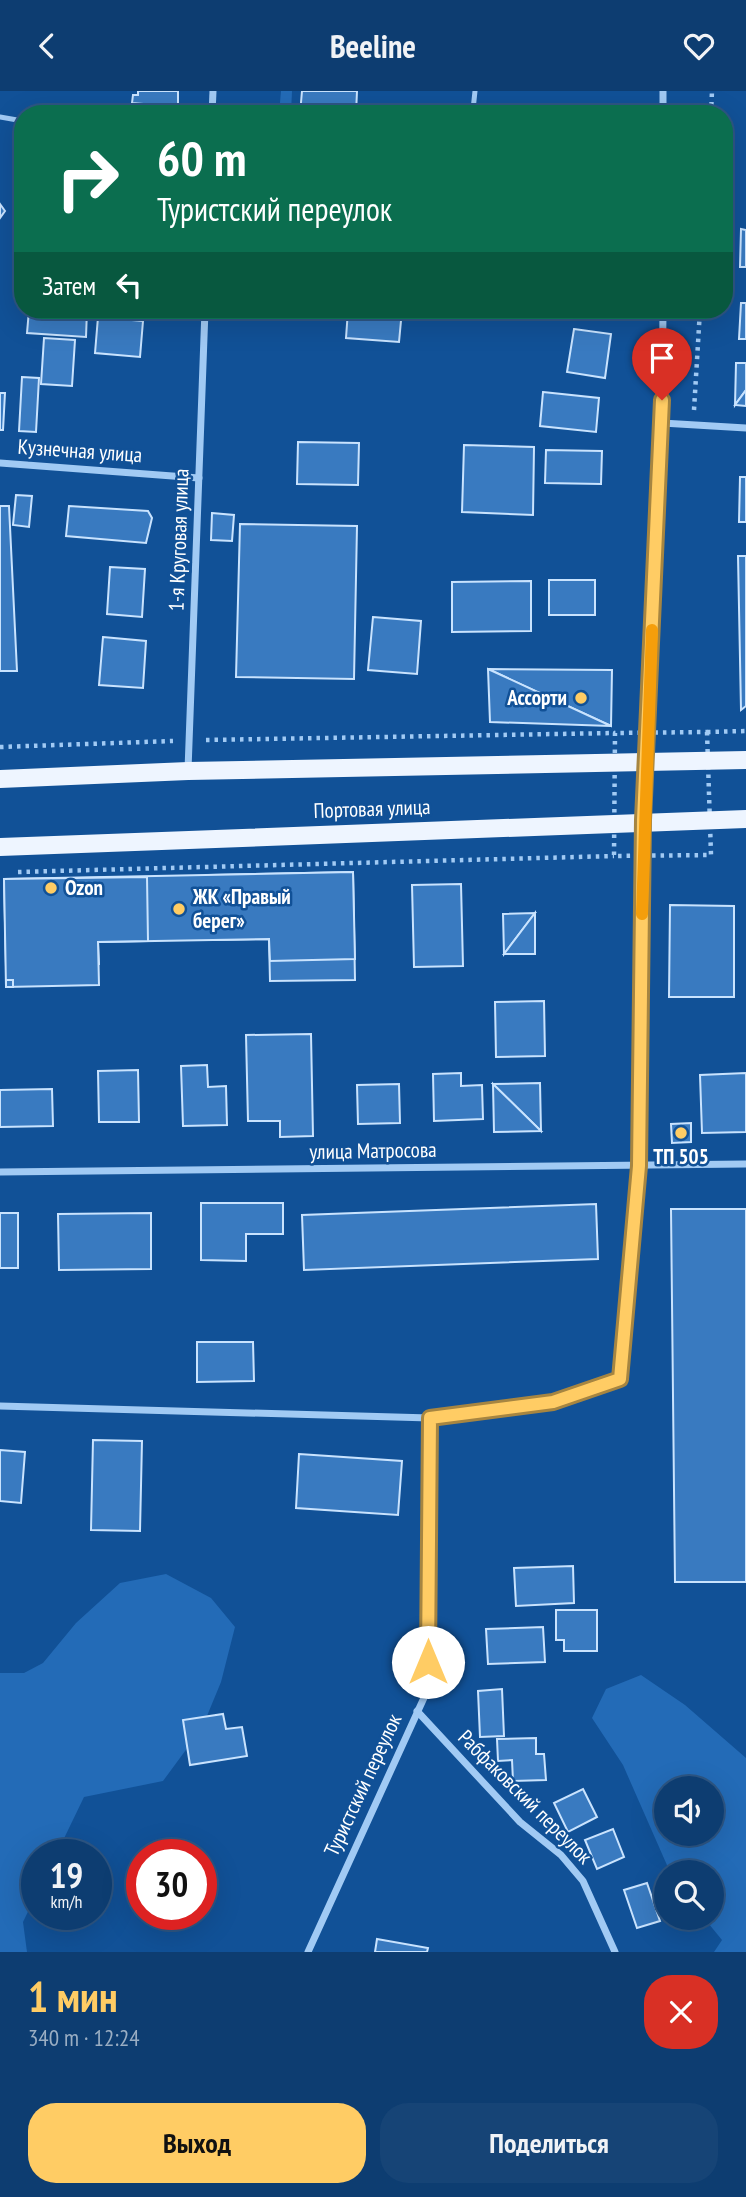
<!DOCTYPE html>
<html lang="ru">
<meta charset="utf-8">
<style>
body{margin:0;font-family:"PT Sans Narrow",sans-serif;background:#164476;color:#f1f3f6;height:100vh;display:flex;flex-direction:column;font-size:26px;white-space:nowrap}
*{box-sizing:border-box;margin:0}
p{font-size:23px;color:#9aaec3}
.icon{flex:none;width:38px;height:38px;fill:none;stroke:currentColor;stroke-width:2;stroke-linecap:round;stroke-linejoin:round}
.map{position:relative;height:1861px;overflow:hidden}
.sheet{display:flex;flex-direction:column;background:#0d3d71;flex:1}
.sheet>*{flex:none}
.banner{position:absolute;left:14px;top:14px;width:719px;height:214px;border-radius:28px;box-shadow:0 7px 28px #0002,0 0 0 2px #2d5684;background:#0b6e4f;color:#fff;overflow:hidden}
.tools{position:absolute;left:654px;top:1685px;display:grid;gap:14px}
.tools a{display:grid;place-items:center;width:70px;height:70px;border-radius:50%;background:#0d3d71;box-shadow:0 7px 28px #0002,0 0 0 2px #2d5684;font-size:35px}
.speed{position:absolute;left:21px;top:1748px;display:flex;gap:14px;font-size:35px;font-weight:700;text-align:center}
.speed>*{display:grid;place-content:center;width:91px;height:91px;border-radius:50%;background:#0d3d71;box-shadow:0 7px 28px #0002,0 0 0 2px #2d5684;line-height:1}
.speed small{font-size:18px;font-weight:400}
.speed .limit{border:10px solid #d22;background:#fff;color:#111}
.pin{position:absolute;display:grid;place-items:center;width:60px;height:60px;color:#fff;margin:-72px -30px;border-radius:50% 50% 50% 0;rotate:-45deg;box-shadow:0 0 7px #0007}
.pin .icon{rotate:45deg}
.me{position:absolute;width:77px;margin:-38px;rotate:0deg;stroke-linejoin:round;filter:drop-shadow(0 0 5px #0008)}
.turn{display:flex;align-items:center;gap:24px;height:147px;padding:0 28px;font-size:32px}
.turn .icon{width:91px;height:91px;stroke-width:2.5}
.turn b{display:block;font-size:49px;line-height:60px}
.then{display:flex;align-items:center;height:66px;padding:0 28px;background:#0003;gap:14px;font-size:26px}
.round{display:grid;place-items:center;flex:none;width:74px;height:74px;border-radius:28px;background:#164476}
.summary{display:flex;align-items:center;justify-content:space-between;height:119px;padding:0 28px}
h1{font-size:42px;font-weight:700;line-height:52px;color:#ffcc64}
.action{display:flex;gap:14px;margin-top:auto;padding:14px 28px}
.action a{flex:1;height:80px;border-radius:28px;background:#ffcc64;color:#111;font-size:28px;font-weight:700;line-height:80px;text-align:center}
.action a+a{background:#164476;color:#f1f3f6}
header{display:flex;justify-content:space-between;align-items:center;height:91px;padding:0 28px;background:#0d3d71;font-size:32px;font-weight:700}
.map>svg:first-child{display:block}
.green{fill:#236bb7;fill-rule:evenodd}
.building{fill:#397ac0;stroke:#c9e3fe;stroke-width:2}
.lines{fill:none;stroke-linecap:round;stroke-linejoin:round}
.path{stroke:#a1caf4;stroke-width:4.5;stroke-dasharray:3.5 5;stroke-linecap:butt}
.service{stroke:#a1caf4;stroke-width:5}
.minor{stroke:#a1caf4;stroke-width:7}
.primary{stroke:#eef5ff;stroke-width:18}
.route-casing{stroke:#a68541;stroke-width:18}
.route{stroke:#ffcc64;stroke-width:12}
.slow{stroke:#f59e0b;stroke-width:12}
.poi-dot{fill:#ffcc64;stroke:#115197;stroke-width:2.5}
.labels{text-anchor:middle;stroke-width:5;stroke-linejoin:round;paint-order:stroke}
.street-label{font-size:21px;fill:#fff;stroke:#115197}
.poi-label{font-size:21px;font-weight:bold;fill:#fff;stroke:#115197;text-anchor:start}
</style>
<header><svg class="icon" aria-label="back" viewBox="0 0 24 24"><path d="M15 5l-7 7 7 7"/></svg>Beeline<svg class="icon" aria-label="heart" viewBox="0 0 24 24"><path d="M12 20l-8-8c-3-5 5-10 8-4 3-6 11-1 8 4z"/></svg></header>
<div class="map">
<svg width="746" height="1861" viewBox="0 0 746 1861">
<rect width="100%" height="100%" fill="#115197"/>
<g class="green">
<polygon points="281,0 292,0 291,23 279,23"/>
<polygon points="166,1483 211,1507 235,1536 221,1591 202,1637 163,1690 84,1706 56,1764 37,1764 37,1802 23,1831 27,1861 0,1861 0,1582 24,1582 43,1572 76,1532 120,1492"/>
<path d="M641,1584L685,1614L746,1667V1861H714L722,1849L704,1827H712V1782L670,1781L623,1674L592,1627L606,1598ZM667,1698H712V1743H667Z"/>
</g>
<g class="building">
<polygon points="138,0 178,0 178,16 132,12 133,4 138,4"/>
<polygon points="302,0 357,0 356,23 300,23"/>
<polygon points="20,52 23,53 23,87 18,86"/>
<polygon points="0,113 5,120 0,127"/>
<polygon points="741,138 746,139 746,176 740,176"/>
<polygon points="741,212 746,212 746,248 739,248"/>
<polygon points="29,219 87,219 86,246 27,242"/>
<polygon points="268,219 314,219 314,225"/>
<polygon points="348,219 402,219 399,251 346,247"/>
<polygon points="98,226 143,230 140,266 95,262"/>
<polygon points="574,238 611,243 605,287 567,281"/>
<polygon points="44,247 75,249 72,295 41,293"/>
<polygon points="736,272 746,272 746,299 735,314"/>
<polygon points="22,286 39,287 36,341 19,340"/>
<polygon points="746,299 746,315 735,314"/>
<polygon points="543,301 599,307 596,341 540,335"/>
<polygon points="0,302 5,302 3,339 0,339"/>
<polygon points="298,351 359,352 358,394 297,393"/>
<polygon points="464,354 534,356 533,424 462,421"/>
<polygon points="546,359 602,360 601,393 545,392"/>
<polygon points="740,386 746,386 746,431 739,431"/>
<polygon points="16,404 32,405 29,436 13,434"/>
<polygon points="0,415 9,415 17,580 0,580"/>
<polygon points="69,415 148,420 152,427 146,452 66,445"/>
<polygon points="212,422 234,424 232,450 211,449"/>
<polygon points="240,433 357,435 354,588 236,586"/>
<polygon points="738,465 746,465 746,615 741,619"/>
<polygon points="110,476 145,478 142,526 107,523"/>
<rect x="549" y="489" width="46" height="35"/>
<polygon points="531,490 531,540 452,541 452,491"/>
<polygon points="373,526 421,530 417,583 368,579"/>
<polygon points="103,546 146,550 143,597 99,594"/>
<polygon points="488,578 612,579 611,635"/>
<polygon points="488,578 611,635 490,631"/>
<polygon points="353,781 355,889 270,890 269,848 211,849 209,784"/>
<polygon points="353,781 355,868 270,870 269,848 98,851 99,873 6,875 4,788"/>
<polygon points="147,786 148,850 98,851 99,894 6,896 4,788"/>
<polygon points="461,793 463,875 414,876 412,794"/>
<polygon points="670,814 734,815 734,906 669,906"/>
<polygon points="535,822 504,863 503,823"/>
<polygon points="535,822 535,863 504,863"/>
<rect x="6" y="889" width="7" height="7"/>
<polygon points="544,910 545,965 496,966 495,911"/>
<polygon points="311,943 313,1045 280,1046 280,1030 248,1030 246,944"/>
<polygon points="207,974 208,996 226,995 227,1034 183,1035 181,975"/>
<polygon points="138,979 139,1031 99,1031 98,980"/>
<polygon points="461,982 461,995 482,994 483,1028 434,1030 433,983"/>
<polygon points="746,982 746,1041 702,1042 700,984"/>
<polygon points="540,992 541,1040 493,993"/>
<polygon points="399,993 400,1032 358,1033 357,994"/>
<polygon points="493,993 541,1040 494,1041"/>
<polygon points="52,998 53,1035 0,1036 0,999"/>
<polygon points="691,1032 691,1051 672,1052 671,1033"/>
<polygon points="201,1112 283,1112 283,1143 246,1143 246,1170 201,1169"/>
<polygon points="596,1113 598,1168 304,1179 302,1124"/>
<polygon points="671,1118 746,1118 746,1491 675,1491"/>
<rect x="0" y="1122" width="18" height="55"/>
<polygon points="151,1122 151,1178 59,1179 58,1123"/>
<polygon points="197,1251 253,1251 254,1290 197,1291"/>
<polygon points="93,1349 142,1350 140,1440 91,1439"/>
<polygon points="0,1359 25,1361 21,1412 0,1410"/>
<polygon points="299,1363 402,1370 398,1424 296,1417"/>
<polygon points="573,1475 574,1512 516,1515 514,1477"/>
<polygon points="556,1519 597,1519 597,1560 564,1560 564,1549 556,1549"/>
<polygon points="543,1536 545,1571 488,1573 486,1538"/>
<polygon points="502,1598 504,1645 480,1646 478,1600"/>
<polygon points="223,1623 226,1638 242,1636 247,1665 190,1674 183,1629"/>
<polygon points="536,1647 536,1663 544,1663 546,1689 513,1690 512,1669 498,1670 497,1648"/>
<polygon points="583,1698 597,1726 568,1741 554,1712"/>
<polygon points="613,1738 624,1766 597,1778 585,1749"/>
<polygon points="647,1792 660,1830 637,1837 624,1799"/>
<polygon points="377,1848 428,1857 427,1861 375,1861"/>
</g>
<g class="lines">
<g class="path">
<polyline points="711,23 712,0"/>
<polyline points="694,319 700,219"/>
<polygon points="707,641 711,764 614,765 615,642"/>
<polyline points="707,641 746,640"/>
<polyline points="206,649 615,642"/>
<polyline points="0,656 173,650"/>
<polyline points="18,781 614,765"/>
</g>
<g class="service">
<polyline points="428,23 428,16 473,19 475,0"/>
<polyline points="0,26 23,30"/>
</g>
<g class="minor">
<polyline points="212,23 213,0"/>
<polyline points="663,23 663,0"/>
<polyline points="662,332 746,337"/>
<polyline points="0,372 199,387"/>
<polyline points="188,679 205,219"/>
<polyline points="0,1081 746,1073"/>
<polyline points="0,1315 430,1327 553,1311 620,1288 639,1075 643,729 662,332 663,219"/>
<polyline points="417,1620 520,1731 561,1764 583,1790 615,1861"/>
<polyline points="308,1861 428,1598 430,1327"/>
</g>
<g class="primary">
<polyline points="0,688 188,680 746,669"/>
<polyline points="0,756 746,728"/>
</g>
</g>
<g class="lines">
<defs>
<polyline id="route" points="428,1571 430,1327 553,1311 620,1288 639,1075 643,729 662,309"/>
</defs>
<use href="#route" class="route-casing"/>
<use href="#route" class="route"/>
<polyline class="slow" points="642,823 652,539"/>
</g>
<g class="poi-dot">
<circle cx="581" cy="607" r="7"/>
<circle cx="51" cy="797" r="7"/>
<circle cx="179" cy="818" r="7"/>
<circle cx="681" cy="1042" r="7"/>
</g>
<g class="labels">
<g class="street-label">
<text transform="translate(80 360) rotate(4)" y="7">Кузнечная улица</text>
<text transform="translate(179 449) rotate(-88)" y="7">1-я Круговая улица</text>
<text transform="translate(372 718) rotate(-2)" y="7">Портовая улица</text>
<text transform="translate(373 1060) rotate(-1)" y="7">улица Матросова</text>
<text transform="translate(363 1694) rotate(-65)" y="7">Туристский переулок</text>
<text transform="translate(525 1706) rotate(45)" y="7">Рабфаковский переулок</text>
</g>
<g class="poi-label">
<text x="567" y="614" text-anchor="end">Ассорти</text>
<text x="65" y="804">Ozon</text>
<text x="193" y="813">ЖК «Правый<tspan x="193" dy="24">берег»</tspan></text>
<text x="681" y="1073" text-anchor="middle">ТП 505</text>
</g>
</g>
</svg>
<div class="tools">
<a><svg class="icon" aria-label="sound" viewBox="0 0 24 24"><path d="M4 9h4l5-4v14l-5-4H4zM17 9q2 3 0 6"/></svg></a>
<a><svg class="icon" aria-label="search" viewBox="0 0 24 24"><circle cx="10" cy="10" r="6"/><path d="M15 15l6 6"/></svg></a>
</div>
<div class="speed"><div>19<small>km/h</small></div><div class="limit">30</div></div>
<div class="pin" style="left:662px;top:309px;background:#d93025"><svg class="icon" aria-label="arrive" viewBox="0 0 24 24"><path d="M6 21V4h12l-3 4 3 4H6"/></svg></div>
<svg class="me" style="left:428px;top:1571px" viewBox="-20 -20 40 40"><circle r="19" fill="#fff"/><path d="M0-13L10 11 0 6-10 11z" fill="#ffcc64"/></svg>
<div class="banner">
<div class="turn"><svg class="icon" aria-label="right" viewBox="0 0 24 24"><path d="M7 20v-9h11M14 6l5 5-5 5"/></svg><div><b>60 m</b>Туристский переулок</div></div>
<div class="then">Затем<svg class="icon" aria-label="left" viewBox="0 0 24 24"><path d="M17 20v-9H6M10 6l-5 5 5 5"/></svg></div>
</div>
</div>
<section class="sheet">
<div class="summary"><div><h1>1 мин</h1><p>340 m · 12:24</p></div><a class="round" style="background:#d93025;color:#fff"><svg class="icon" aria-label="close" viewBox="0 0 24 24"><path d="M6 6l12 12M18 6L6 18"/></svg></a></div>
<div class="action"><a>Выход</a><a>Поделиться</a></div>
</section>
